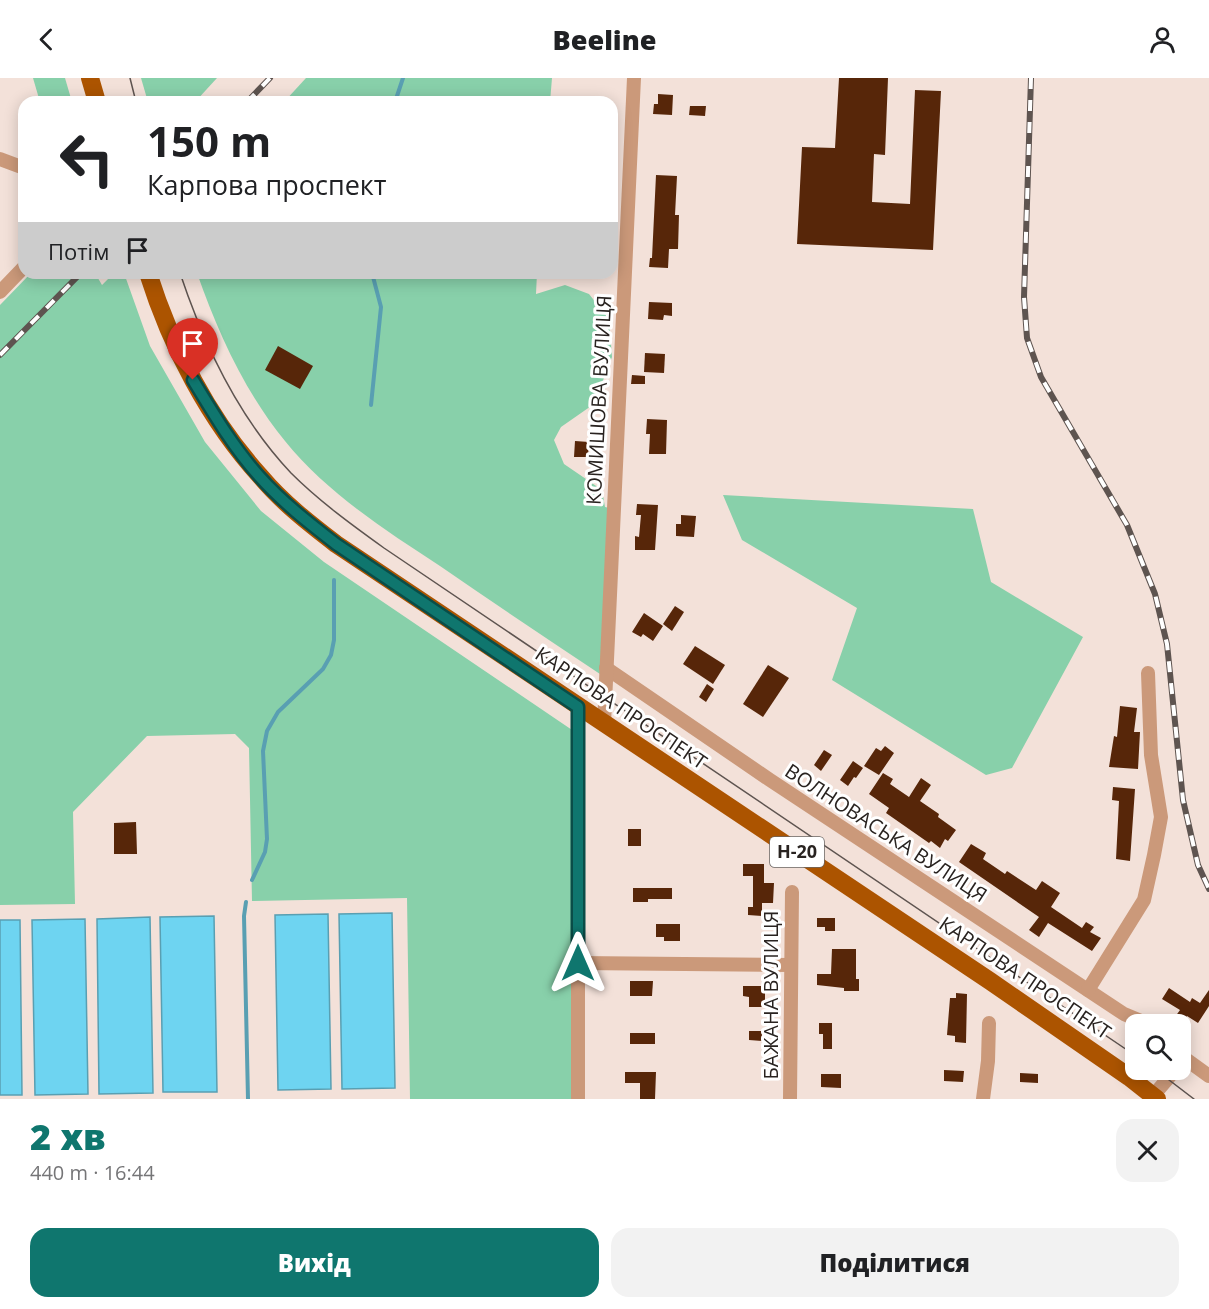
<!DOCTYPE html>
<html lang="uk">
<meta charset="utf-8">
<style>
body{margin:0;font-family:"Open Sans",sans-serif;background:#f2f2f2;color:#202124;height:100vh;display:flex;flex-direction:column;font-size:22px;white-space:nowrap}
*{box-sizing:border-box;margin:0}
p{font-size:20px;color:#757577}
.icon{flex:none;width:33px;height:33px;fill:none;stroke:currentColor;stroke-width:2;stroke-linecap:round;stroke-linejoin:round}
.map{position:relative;height:1021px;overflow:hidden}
.details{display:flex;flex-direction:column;background:#fff;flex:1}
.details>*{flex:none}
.top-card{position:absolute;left:18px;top:18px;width:600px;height:183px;border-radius:18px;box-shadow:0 3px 15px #0003;background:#fff;color:#202124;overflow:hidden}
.tools{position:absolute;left:1125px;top:936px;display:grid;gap:12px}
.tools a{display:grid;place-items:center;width:66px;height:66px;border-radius:12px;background:#fff;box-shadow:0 3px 15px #0003;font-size:30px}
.pin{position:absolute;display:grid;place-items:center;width:51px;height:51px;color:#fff;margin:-62px -26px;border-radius:50% 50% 50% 0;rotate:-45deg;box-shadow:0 0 6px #0007}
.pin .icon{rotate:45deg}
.me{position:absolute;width:66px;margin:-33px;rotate:0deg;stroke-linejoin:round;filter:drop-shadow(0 0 4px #0008)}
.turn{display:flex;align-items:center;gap:21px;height:126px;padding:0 30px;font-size:27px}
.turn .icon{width:78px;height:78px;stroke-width:2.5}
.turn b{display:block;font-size:42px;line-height:51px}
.then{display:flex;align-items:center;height:57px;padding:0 30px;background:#0003;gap:12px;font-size:22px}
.round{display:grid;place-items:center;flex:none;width:63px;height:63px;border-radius:18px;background:#f2f2f2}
.headline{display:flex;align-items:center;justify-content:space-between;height:102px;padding:0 30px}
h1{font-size:36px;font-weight:800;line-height:45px;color:#0f766e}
.primary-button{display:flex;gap:12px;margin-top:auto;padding:12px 30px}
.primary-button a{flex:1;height:69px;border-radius:18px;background:#0f766e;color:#fff;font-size:24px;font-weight:800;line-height:69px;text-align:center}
.primary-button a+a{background:#f2f2f2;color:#202124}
header{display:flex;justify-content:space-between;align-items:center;height:78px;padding:0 30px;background:#fff;font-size:27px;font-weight:800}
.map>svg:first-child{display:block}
.green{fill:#88d0aa}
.water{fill:#6ed4f1;stroke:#599fb2;stroke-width:1.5}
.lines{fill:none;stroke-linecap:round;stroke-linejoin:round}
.stream{stroke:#599fb2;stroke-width:4}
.building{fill:#572609}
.minor{stroke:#cb997a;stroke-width:14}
.major{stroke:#ac5400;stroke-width:18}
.tram{stroke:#5e5450;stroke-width:1.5}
.rail-casing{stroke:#5e5450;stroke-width:6}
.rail{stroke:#fff;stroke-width:4;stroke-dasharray:11;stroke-linecap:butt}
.route-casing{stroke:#0a4d48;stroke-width:15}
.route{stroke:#0f766e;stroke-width:10}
.labels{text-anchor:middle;stroke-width:6;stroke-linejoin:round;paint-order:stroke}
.shield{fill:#fff;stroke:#696563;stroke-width:1.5}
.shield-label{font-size:18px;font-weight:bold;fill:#292320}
.street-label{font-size:20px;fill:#292320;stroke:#fff}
</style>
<header><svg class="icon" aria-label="back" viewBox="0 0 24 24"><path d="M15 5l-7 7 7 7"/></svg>Beeline<svg class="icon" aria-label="person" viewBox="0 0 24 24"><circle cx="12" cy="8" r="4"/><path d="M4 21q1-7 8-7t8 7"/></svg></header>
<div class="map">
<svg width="1209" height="1021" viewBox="0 0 1209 1021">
<rect width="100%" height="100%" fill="#f3e1d9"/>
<g class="green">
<polygon points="33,0 65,0 72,24 40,24"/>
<polygon points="141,0 217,0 195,24 148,24"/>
<polygon points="306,0 552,0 550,24 284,24"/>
<polygon points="31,195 95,195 102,207 114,195 124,195 150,268 205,364 261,433 324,484 578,656 578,1021 410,1021 407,820 252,823 249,670 235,656 147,658 73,734 75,826 0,827 0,227"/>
<path d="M197,195H537L536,216L565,207L589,216L609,241L612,279L594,326L561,349L554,362L564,386L602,412L605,429L614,431L606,600C550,563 495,526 440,488C385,452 327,415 285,363C245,314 218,255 197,195Z"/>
<polygon points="723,417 973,431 991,504 1083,559 1012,690 986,697 832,602 857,530 742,462"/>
</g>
<g class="water">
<polygon points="392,835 395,1010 342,1011 339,836"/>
<polygon points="328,836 331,1011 278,1012 275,837"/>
<polygon points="214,838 217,1014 163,1014 160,839"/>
<polygon points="150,839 153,1015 99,1016 97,841"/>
<polygon points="85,841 88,1016 35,1017 32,842"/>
<polygon points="0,842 20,842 22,1017 0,1017"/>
</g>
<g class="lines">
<g class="stream">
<polyline points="395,24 403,0"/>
<polyline points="371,327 381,229 372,195"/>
<polyline points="252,802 265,774 267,761 263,673 267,653 278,634 323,591 331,577 334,562 334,502"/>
<polyline points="246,824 244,838 248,1021"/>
</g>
</g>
<g class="building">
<polygon points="839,0 888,0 885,77 874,76 872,124 910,126 915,12 941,13 933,172 797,166 802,69 835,70"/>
<polygon points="658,16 673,17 672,37 653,36 654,26 658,26"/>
<polygon points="690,28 706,28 705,38 689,37"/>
<polygon points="656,97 677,98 675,137 679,137 678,171 669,171 668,190 649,189 650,180 652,180"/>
<polygon points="649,224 672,225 672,238 664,237 663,242 648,241"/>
<polygon points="278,268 313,288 300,311 265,292"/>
<polygon points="645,275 665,276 664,295 644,294"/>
<polygon points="632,297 645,298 645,306 631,306"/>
<polygon points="647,341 667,342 666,376 649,376 650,356 646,356"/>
<polygon points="575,363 589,364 588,379 574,379"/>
<polygon points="637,426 658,427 655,472 635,472 635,458 639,459 641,437 636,437"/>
<polygon points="681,437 696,438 694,459 676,458 676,446 681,446"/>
<polygon points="675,528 684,534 672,553 663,546"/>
<polygon points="644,535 663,548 653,563 643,556 641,559 632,554"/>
<polygon points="695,568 725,587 713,606 683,586"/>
<polygon points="768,587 789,600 763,639 743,626"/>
<polygon points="707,606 714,611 706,624 699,619"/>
<polygon points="1120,628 1137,630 1134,654 1140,654 1138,691 1109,689 1114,658 1117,659"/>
<polygon points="885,668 894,675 879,697 864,688 876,670 881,673"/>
<polygon points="824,672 832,677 821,693 814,687"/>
<polygon points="853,683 863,690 856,700 854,699 848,708 840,702"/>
<polygon points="883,695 893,701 890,706 909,719 921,700 931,707 920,723 939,736 938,739 956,752 948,763 945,761 940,770 931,763 929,765 886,735 889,730 869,716"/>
<polygon points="1113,709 1135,711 1130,783 1116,781 1119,723 1112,722"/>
<polygon points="136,744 137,776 114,776 114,745"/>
<rect x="628" y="751" width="13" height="17"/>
<polygon points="971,766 986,775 983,781 1005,796 1007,793 1036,812 1042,803 1060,815 1051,829 1082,850 1086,844 1094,849 1090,854 1101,860 1092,873 1048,845 1039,859 1029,852 1039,839 959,784"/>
<polygon points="743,786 764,786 764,805 774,805 773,825 762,825 762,838 748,837 748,829 753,829 753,798 743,798"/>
<polygon points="633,810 672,810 672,821 648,821 648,824 633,824"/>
<polygon points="817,840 835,840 835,853 825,853 825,849 817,849"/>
<polygon points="656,846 680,846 680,863 664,863 664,859 656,859"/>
<polygon points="832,871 856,871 856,901 859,901 859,913 844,913 844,910 817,907 817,896 831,896"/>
<polygon points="630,903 653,903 652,918 630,918"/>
<polygon points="743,908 765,908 765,929 749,929 749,919 743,918"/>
<polygon points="1169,910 1190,924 1192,920 1200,925 1209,912 1209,928 1198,945 1187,938 1181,946 1170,946 1180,932 1162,921"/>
<polygon points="956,915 967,916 966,965 955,964 955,958 947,957 950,920 956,920"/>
<polygon points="819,945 832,945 832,971 823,971 823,956 819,956"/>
<polygon points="749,953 762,953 762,963 749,962"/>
<rect x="630" y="955" width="25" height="11"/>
<polygon points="944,992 964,993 963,1004 944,1003"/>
<polygon points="625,994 656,994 655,1021 640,1021 640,1005 625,1005"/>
<polygon points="1020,995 1038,996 1038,1005 1020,1004"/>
<polygon points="821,996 841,996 841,1010 821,1009"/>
</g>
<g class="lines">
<g class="minor">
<polyline points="0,81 24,90"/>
<polyline points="0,214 24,189"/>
<polyline points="606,590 770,702 1124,936 1148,946"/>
<polyline points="604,646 634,0"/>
<polyline points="578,885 791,887"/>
<polyline points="1088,912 1144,822 1154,777 1161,739 1151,677 1148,595"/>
<polyline points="1180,977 1209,998"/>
<polyline points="1153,1018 1175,992"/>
<polyline points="578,1021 578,629"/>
<polyline points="790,1021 792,814"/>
<polyline points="983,1021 988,983 989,945"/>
</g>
<g class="major">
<polyline points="90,0 97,24"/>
<path d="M148,195C171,268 209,342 261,399C283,425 310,446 336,466L990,903L1129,999L1157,1021"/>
</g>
<g class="tram">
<polyline points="130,0 136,24"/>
<path d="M180,195C204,267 238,339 291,395C319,423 352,447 384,470L1136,978"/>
<polyline points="1156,992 1194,1021"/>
</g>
<defs>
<g id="rail">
<polyline points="1031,0 1024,219 1027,260 1041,299 1127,447 1155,516 1167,566 1183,722 1198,787 1209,811"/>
<polyline points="247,24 270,0"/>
<polyline points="0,277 81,195"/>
</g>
</defs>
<use href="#rail" class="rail-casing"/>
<use href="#rail" class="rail"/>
</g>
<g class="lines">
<defs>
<path id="route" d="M193,302C213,335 233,369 259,398C282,424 309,445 336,466L578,629V885"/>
</defs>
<use href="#route" class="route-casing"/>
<use href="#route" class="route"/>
</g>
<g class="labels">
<rect class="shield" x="770" y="759" width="54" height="30" rx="4.5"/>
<g class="shield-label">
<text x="797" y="780">Н-20</text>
</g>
<g class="street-label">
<text transform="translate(599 322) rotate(-87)" y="7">КОМИШОВА ВУЛИЦЯ</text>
<text transform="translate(621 630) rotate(34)" y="7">КАРПОВА ПРОСПЕКТ</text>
<text transform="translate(886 755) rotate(33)" y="7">ВОЛНОВАСЬКА ВУЛИЦЯ</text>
<text transform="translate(1025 900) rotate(34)" y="7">КАРПОВА ПРОСПЕКТ</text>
<text transform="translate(771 917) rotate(-90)" y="7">БАЖАНА ВУЛИЦЯ</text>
</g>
</g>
</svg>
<div class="tools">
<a><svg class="icon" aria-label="search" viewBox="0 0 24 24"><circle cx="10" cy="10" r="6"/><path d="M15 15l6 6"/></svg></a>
</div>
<div class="pin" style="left:193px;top:302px;background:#d93025"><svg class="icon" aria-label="arrive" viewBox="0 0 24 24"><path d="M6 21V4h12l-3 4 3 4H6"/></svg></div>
<svg class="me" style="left:578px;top:885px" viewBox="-20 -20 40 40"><path d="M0-17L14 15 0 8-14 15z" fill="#0f766e" stroke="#fff" stroke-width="4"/></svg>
<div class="top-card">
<div class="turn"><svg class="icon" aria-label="left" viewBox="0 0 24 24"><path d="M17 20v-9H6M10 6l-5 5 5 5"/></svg><div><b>150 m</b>Карпова проспект</div></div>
<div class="then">Потім<svg class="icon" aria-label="arrive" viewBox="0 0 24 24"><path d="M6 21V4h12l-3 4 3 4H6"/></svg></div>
</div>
</div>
<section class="details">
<div class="headline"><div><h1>2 хв</h1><p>440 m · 16:44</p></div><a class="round"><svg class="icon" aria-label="close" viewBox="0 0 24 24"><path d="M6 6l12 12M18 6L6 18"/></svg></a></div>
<div class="primary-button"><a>Вихід</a><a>Поділитися</a></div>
</section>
